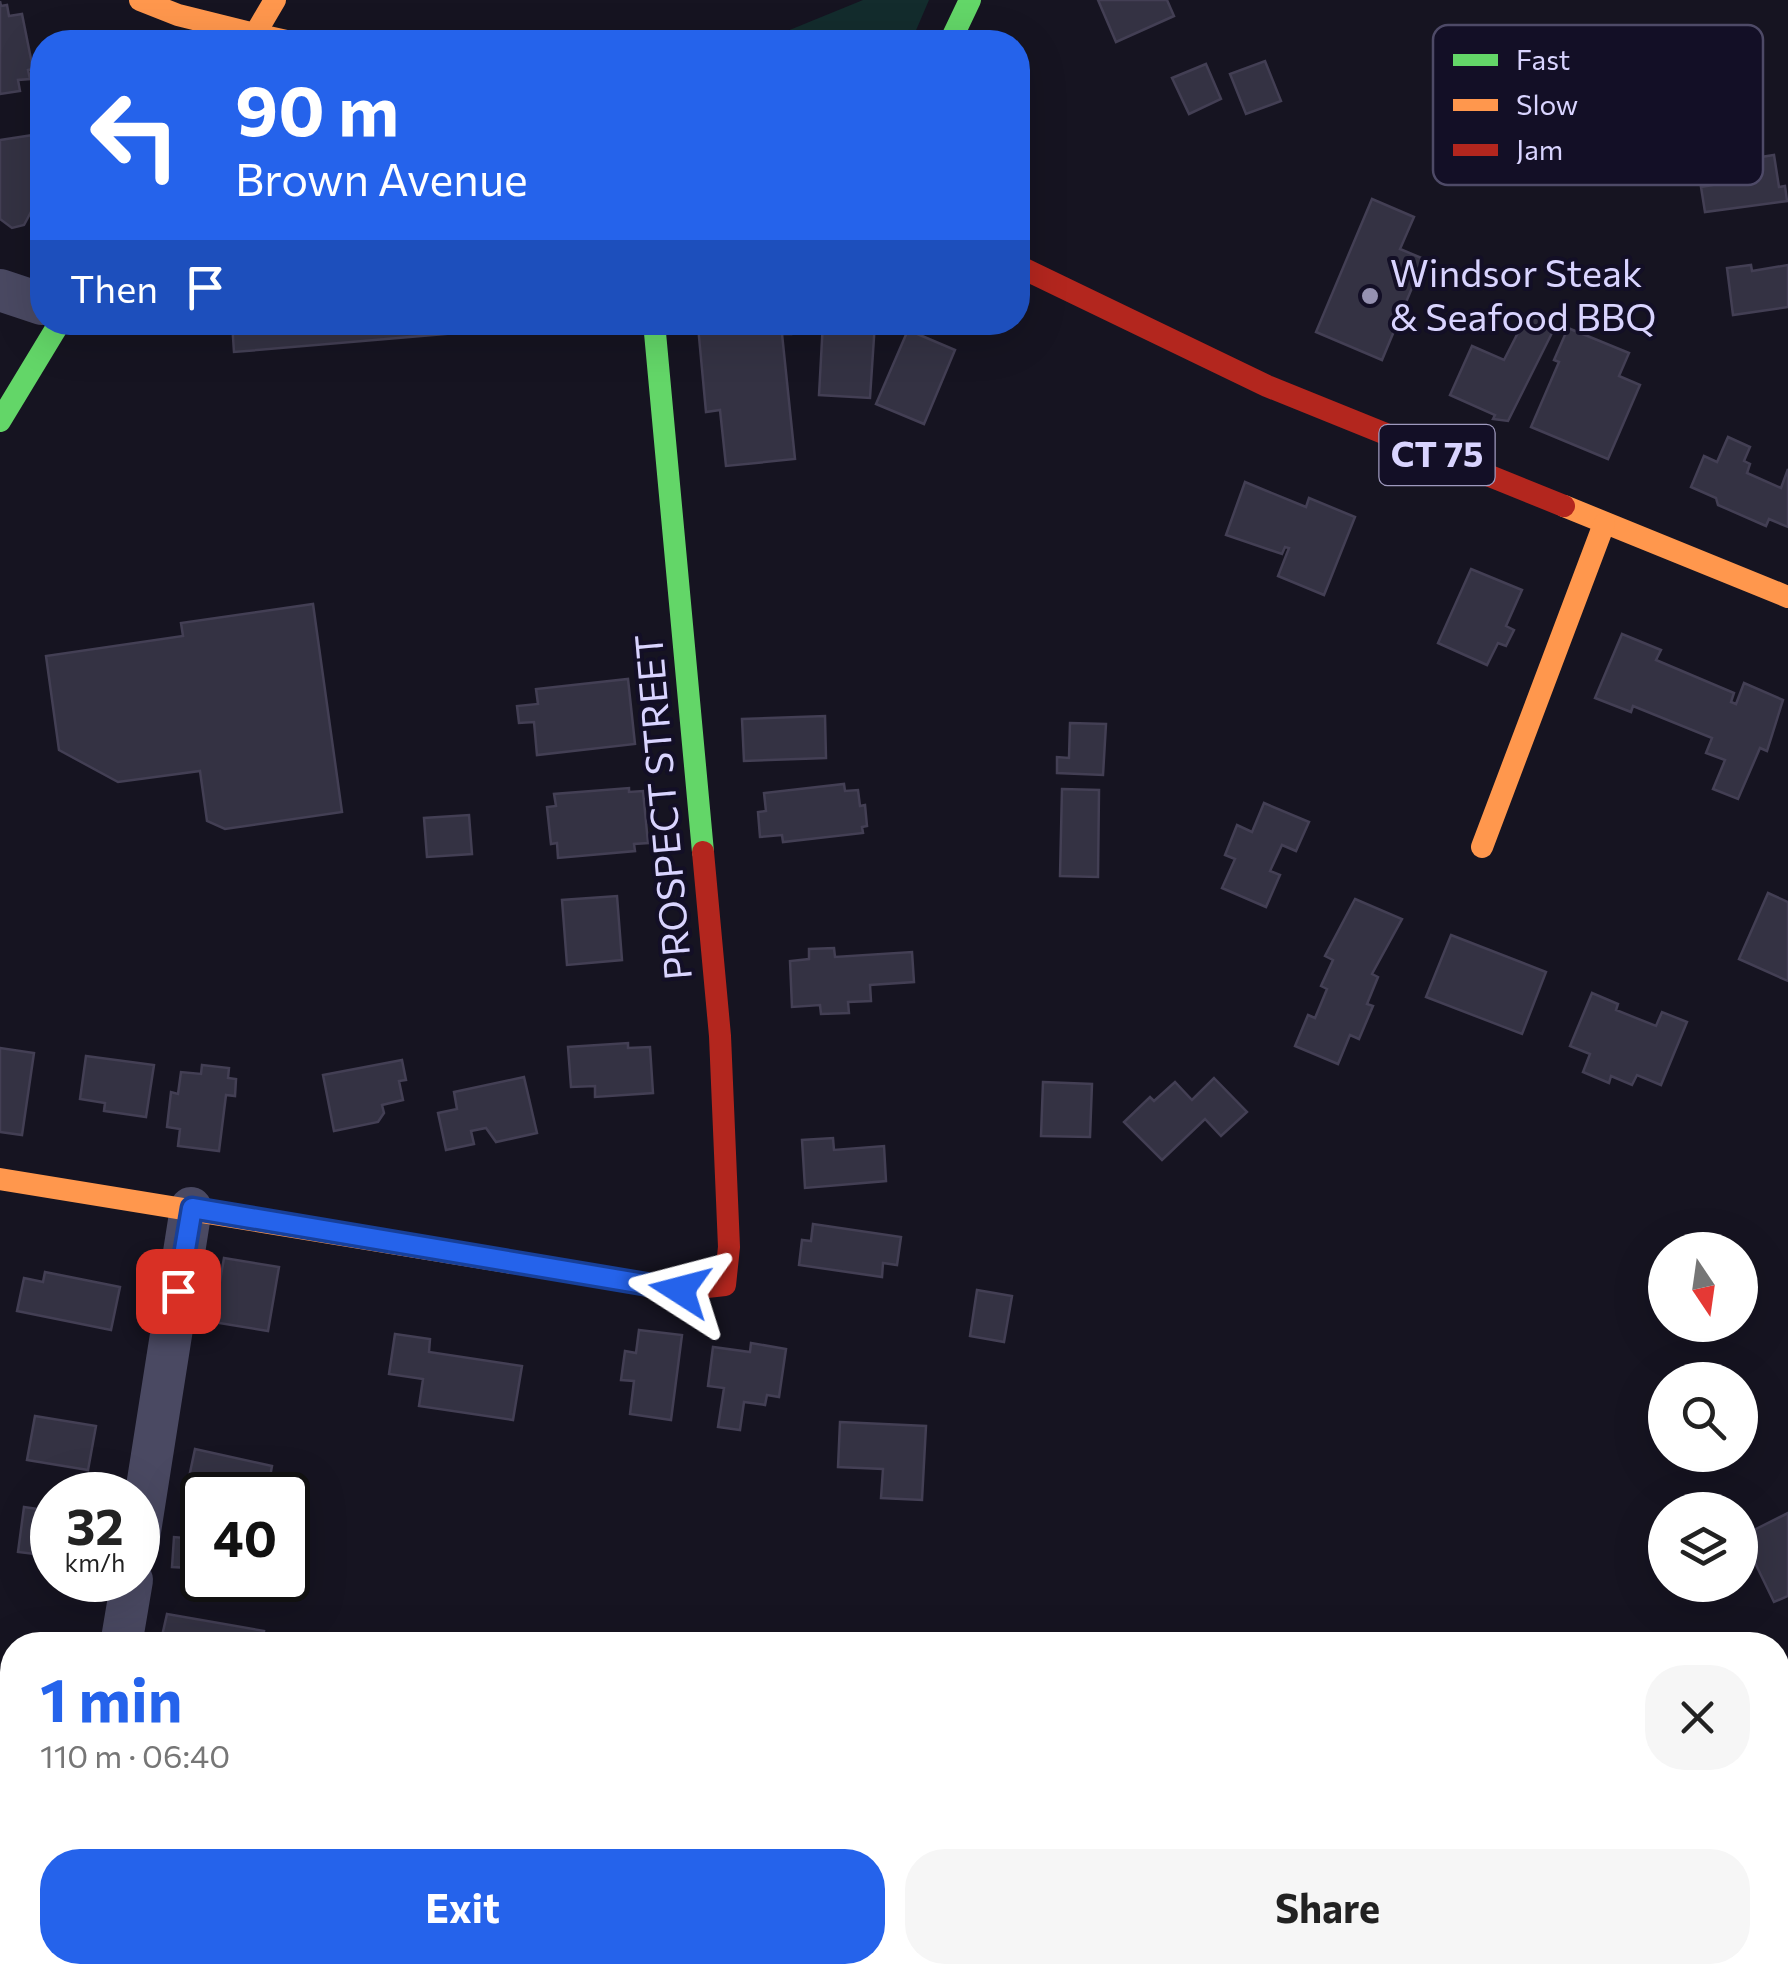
<!DOCTYPE html>
<meta charset="utf-8">
<style>
body{margin:0;font-family:Commissioner,sans-serif;background:#f6f6f6;color:#222;height:100vh;display:flex;flex-direction:column;font-size:38px;white-space:nowrap}
*{box-sizing:border-box;margin:0}
p{font-size:32px;color:#767676}
.icon{flex:none;width:55px;height:55px;fill:none;stroke:currentColor;stroke-width:2;stroke-linecap:round;stroke-linejoin:round}
.map{position:relative;flex:1;overflow:hidden}
.drawer{position:absolute;left:0px;top:1632px;width:1790px;height:352px;display:flex;flex-direction:column;background:#fff;border-radius:40px 40px 0 0;box-shadow:0 10px 40px #0002}
.drawer>*{flex:none}
.guide{position:absolute;left:30px;top:30px;width:1000px;height:305px;border-radius:40px;box-shadow:0 10px 40px #0002;background:#2563eb;color:#fff;overflow:hidden}
.needle{width:65px;rotate:167deg}
.fabs{position:absolute;left:1648px;top:1232px;display:grid;gap:20px}
.fabs a{display:grid;place-items:center;width:110px;height:110px;border-radius:50%;background:#fff;box-shadow:0 10px 40px #0002;font-size:50px}
.speed{position:absolute;left:30px;top:1472px;display:flex;gap:20px;font-size:50px;font-weight:700;text-align:center}
.speed>*{display:grid;place-content:center;width:130px;height:130px;border-radius:50%;background:#fff;box-shadow:0 10px 40px #0002;line-height:1}
.speed small{font-size:25px;font-weight:400}
.speed .limit{border:5px solid #111;border-radius:15px;background:#fff;color:#111}
.pin{position:absolute;display:grid;place-items:center;width:85px;height:85px;color:#fff;margin:-42px;border-radius:20px;box-shadow:0 5px 15px #0006}
.me{position:absolute;width:110px;margin:-55px;rotate:279deg;stroke-linejoin:round;filter:drop-shadow(0 0 8px #0008)}
.turn{display:flex;align-items:center;gap:35px;height:210px;padding:0 40px;font-size:45px}
.turn .icon{width:130px;height:130px;stroke-width:2.5}
.turn b{display:block;font-size:70px;line-height:85px}
.then{display:flex;align-items:center;height:95px;padding:0 40px;background:#0003;gap:20px;font-size:38px}
.round{display:grid;place-items:center;flex:none;width:105px;height:105px;border-radius:40px;background:#f6f6f6}
.head{display:flex;align-items:center;justify-content:space-between;height:170px;padding:0 40px}
h1{font-size:60px;font-weight:700;line-height:75px;color:#2563eb}
.action{display:flex;gap:20px;margin-top:auto;padding:20px 40px}
.action a{flex:1;height:115px;border-radius:40px;background:#2563eb;color:#fff;font-size:40px;font-weight:700;line-height:115px;text-align:center}
.action a+a{background:#f6f6f6;color:#222}
.map>svg:first-child{display:block}
.green{fill:#132c2d}
.lines{fill:none;stroke-linecap:round;stroke-linejoin:round}
.stream{stroke:#0d2144;stroke-width:11}
.building{fill:#343243;stroke:#433f54;stroke-width:2.5}
.street{stroke:#4a4962;stroke-width:42}
.fast{stroke:#63d668;stroke-width:22}
.slow{stroke:#ff974d;stroke-width:22}
.jam{stroke:#b3261e;stroke-width:22}
.route-casing{stroke:#184099;stroke-width:25}
.route{stroke:#2563eb;stroke-width:18}
.poi-dot{fill:#9591b1;stroke:#130f26;stroke-width:4}
.labels{text-anchor:middle;stroke-width:8;stroke-linejoin:round;paint-order:stroke}
.shield{fill:#130f26;stroke:#9e99be;stroke-width:2.5}
.shield-label{font-size:35px;font-weight:bold;fill:#d9d4ff}
.poi-label{font-size:38px;fill:#d9d4ff;stroke:#130f26;text-anchor:start}
.street-label{font-size:38px;fill:#d9d4ff;stroke:#130f26}
.key{fill:#130f26;stroke:#4e4a67;stroke-width:2.5}
.key-label{font-size:28px;fill:#d9d4ff}
</style>
<div class="map">
<svg width="1788" height="1983" viewBox="0 0 1788 1983">
<rect width="100%" height="100%" fill="#161421"/>
<polygon class="green" points="863,0 929,0 911,42 760,42"/>
<g class="lines">
<g class="stream">
<polyline points="0,1879 12,1880"/>
<polyline points="664,1972 670,1983"/>
</g>
</g>
<g class="building">
<polygon points="1098,0 1167,0 1174,16 1116,42"/>
<polygon points="0,1 1,6 7,5 9,16 22,14 33,69 28,70 30,79 18,80 20,91 0,94"/>
<polygon points="1265,61 1281,101 1246,114 1230,74"/>
<polygon points="1206,64 1221,99 1189,114 1172,78"/>
<polygon points="33,135 34,144 42,143 42,208 32,210 24,225 12,228 0,219 0,140"/>
<polygon points="1747,153 1748,159 1774,155 1779,187 1785,186 1787,201 1705,212 1701,187 1713,185 1710,166 1723,164 1722,157"/>
<polygon points="1372,199 1414,217 1400,249 1424,259 1382,360 1316,332"/>
<polygon points="1751,265 1752,271 1788,265 1788,307 1733,315 1727,268"/>
<polygon points="1528,313 1556,325 1508,421 1493,419 1495,415 1450,395 1472,346 1504,360"/>
<polygon points="232,322 587,322 234,352"/>
<polygon points="789,322 791,334 782,334 795,459 726,466 720,410 706,412 698,326"/>
<polygon points="823,322 875,322 870,398 819,395"/>
<polygon points="1568,328 1629,353 1619,376 1640,385 1608,459 1531,427 1559,362 1554,360"/>
<polygon points="908,330 955,350 924,424 876,404"/>
<polygon points="1728,437 1750,447 1744,461 1750,464 1747,473 1781,488 1788,469 1788,527 1769,519 1766,526 1718,505 1716,498 1691,487 1704,456 1717,462"/>
<polygon points="1245,482 1306,507 1309,498 1355,517 1324,595 1278,576 1289,548 1285,547 1282,554 1226,535"/>
<polygon points="1471,569 1522,590 1506,626 1514,630 1506,646 1498,643 1487,665 1438,643"/>
<polygon points="313,604 342,812 225,829 207,821 200,771 118,782 59,750 46,656 183,636 181,623"/>
<polygon points="1622,634 1661,650 1656,660 1734,693 1731,702 1736,704 1744,683 1783,700 1767,751 1760,748 1738,799 1713,789 1725,760 1706,753 1712,738 1633,706 1631,712 1595,698"/>
<polygon points="628,679 635,744 537,755 534,722 519,723 517,706 538,704 536,689"/>
<polygon points="825,716 826,758 744,761 742,719"/>
<polygon points="1070,723 1106,724 1103,775 1057,773 1057,757 1069,758"/>
<polygon points="844,784 845,791 858,790 860,806 865,805 867,826 862,827 863,833 783,842 782,835 760,837 758,812 766,811 764,793"/>
<polygon points="629,788 629,792 643,791 648,843 634,844 635,851 558,858 557,843 551,844 547,807 556,806 554,794"/>
<polygon points="1062,789 1099,790 1098,877 1060,876"/>
<polygon points="1264,803 1309,822 1296,851 1282,845 1270,871 1280,875 1266,907 1222,888 1235,859 1225,855 1237,825 1252,832"/>
<polygon points="469,815 472,854 427,857 424,818"/>
<polygon points="1768,893 1788,902 1788,981 1739,959"/>
<polygon points="617,896 622,960 567,965 562,900"/>
<polygon points="1355,899 1402,919 1372,974 1378,977 1367,1004 1373,1006 1359,1039 1350,1035 1338,1064 1295,1046 1308,1015 1315,1018 1327,989 1321,986 1333,960 1325,956"/>
<polygon points="1451,935 1546,972 1522,1034 1426,997"/>
<polygon points="834,948 835,957 912,952 914,982 870,985 871,1001 848,1002 849,1013 821,1014 820,1005 792,1007 790,961 809,959 809,949"/>
<polygon points="1592,993 1618,1004 1616,1010 1656,1026 1662,1012 1687,1022 1661,1085 1637,1075 1632,1085 1611,1076 1609,1083 1583,1072 1590,1054 1570,1046"/>
<polygon points="628,1043 628,1048 650,1047 653,1093 595,1097 595,1086 571,1087 568,1047"/>
<polygon points="0,1048 34,1053 22,1135 0,1132"/>
<polygon points="86,1056 154,1065 146,1117 104,1111 105,1103 80,1099"/>
<polygon points="402,1060 406,1080 399,1081 403,1100 382,1105 384,1113 378,1122 334,1131 323,1075"/>
<polygon points="202,1065 229,1068 228,1078 236,1079 235,1096 226,1095 219,1151 178,1146 180,1129 167,1127 171,1092 178,1094 181,1072 201,1074"/>
<polygon points="524,1077 537,1133 496,1142 486,1128 471,1131 474,1144 446,1150 438,1113 457,1109 454,1092"/>
<polygon points="1214,1078 1247,1112 1221,1136 1205,1119 1162,1160 1124,1122 1150,1097 1154,1101 1175,1082 1192,1100"/>
<polygon points="1043,1082 1092,1084 1090,1137 1041,1136"/>
<polygon points="833,1138 834,1150 884,1146 886,1181 805,1188 802,1140"/>
<polygon points="813,1224 901,1237 897,1265 883,1263 882,1277 799,1265 802,1240 811,1241"/>
<polygon points="224,1258 279,1267 268,1331 213,1322"/>
<polygon points="45,1272 120,1287 111,1330 17,1311 24,1278 43,1282"/>
<polygon points="977,1290 1012,1296 1004,1342 970,1336"/>
<polygon points="639,1330 682,1335 671,1420 630,1414 634,1381 621,1380 625,1351 636,1353"/>
<polygon points="395,1334 430,1339 429,1352 522,1366 513,1420 419,1406 423,1379 389,1374"/>
<polygon points="751,1343 786,1349 779,1397 767,1395 765,1405 744,1402 740,1430 718,1427 724,1388 708,1386 713,1347 750,1352"/>
<polygon points="35,1416 96,1426 88,1470 27,1460"/>
<polygon points="840,1422 926,1426 922,1500 881,1498 883,1469 838,1467"/>
<polygon points="195,1449 272,1466 267,1493 240,1486 239,1493 188,1482"/>
<polygon points="24,1507 52,1511 52,1556 18,1552"/>
<polygon points="1788,1513 1788,1596 1774,1602 1742,1536"/>
<polygon points="185,1531 202,1533 202,1576 191,1575 191,1568 172,1567 174,1537 185,1538"/>
<polygon points="167,1614 264,1631 261,1645 160,1645"/>
</g>
<g class="lines">
<g class="street">
<polyline points="0,290 42,304"/>
<polyline points="138,1544 191,1208"/>
<polyline points="121,1645 132,1580"/>
</g>
<g class="fast">
<polyline points="950,42 970,0"/>
<polyline points="654,322 703,852"/>
<polyline points="0,421 60,322"/>
</g>
<g class="slow">
<polyline points="140,0 178,15 255,34 249,42"/>
<polyline points="275,0 255,34 291,42"/>
<polyline points="1564,506 1788,597"/>
<polyline points="1482,847 1604,524"/>
<polyline points="0,1179 513,1263"/>
</g>
<g class="jam">
<polyline points="1018,266 1267,386 1564,506"/>
<polyline points="513,1263 680,1290 725,1285 729,1247 720,1036 703,852"/>
</g>
</g>
<g class="lines">
<defs>
<polyline id="route" points="178,1291 192,1208 680,1290"/>
</defs>
<use href="#route" class="route-casing"/>
<use href="#route" class="route"/>
</g>
<circle class="poi-dot" cx="1370" cy="296" r="10"/>
<g class="labels">
<rect class="shield" x="1379.5" y="425" width="115" height="60" rx="8"/>
<g class="shield-label">
<text x="1437" y="467">CT 75</text>
</g>
<g class="poi-label">
<text x="1390" y="287">Windsor Steak<tspan x="1390" dy="44">&amp; Seafood BBQ</tspan></text>
</g>
<g class="street-label">
<text transform="translate(664 807) rotate(-95)" y="13">PROSPECT STREET</text>
</g>
</g>
<rect x="1433" y="25" width="330" height="160" rx="15" class="key"/>
<rect x="1453" y="54" width="45" height="12" fill="#63d668"/>
<rect x="1453" y="99" width="45" height="12" fill="#ff974d"/>
<rect x="1453" y="144" width="45" height="12" fill="#b3261e"/>
<g class="key-label">
<text x="1516" y="70">Fast</text>
<text x="1516" y="115">Slow</text>
<text x="1516" y="160">Jam</text>
</g>
</svg>
<div class="fabs">
<a><svg class="needle" viewBox="-14 -14 28 28"><path d="M0-13l5 13h-10z" fill="#e53935"/><path d="M0 13l5-13h-10z" fill="#767676"/></svg></a>
<a><svg class="icon" aria-label="search" viewBox="0 0 24 24"><circle cx="10" cy="10" r="6"/><path d="M15 15l6 6"/></svg></a>
<a><svg class="icon" aria-label="layers" viewBox="0 0 24 24"><path d="M12 4l9 5-9 5-9-5zM3 14l9 5 9-5"/></svg></a>
</div>
<div class="speed"><div>32<small>km/h</small></div><div class="limit">40</div></div>
<div class="pin" style="left:178px;top:1291px;background:#d93025"><svg class="icon" aria-label="arrive" viewBox="0 0 24 24"><path d="M6 21V4h12l-3 4 3 4H6"/></svg></div>
<svg class="me" style="left:680px;top:1290px" viewBox="-20 -20 40 40"><path d="M0-17L14 15 0 8-14 15z" fill="#2563eb" stroke="#fff" stroke-width="4"/></svg>
<div class="guide">
<div class="turn"><svg class="icon" aria-label="left" viewBox="0 0 24 24"><path d="M17 20v-9H6M10 6l-5 5 5 5"/></svg><div><b>90 m</b>Brown Avenue</div></div>
<div class="then">Then<svg class="icon" aria-label="arrive" viewBox="0 0 24 24"><path d="M6 21V4h12l-3 4 3 4H6"/></svg></div>
</div>
<section class="drawer">
<div class="head"><div><h1>1 min</h1><p>110 m · 06:40</p></div><a class="round"><svg class="icon" aria-label="close" viewBox="0 0 24 24"><path d="M6 6l12 12M18 6L6 18"/></svg></a></div>
<div class="action"><a>Exit</a><a>Share</a></div>
</section>
</div>
